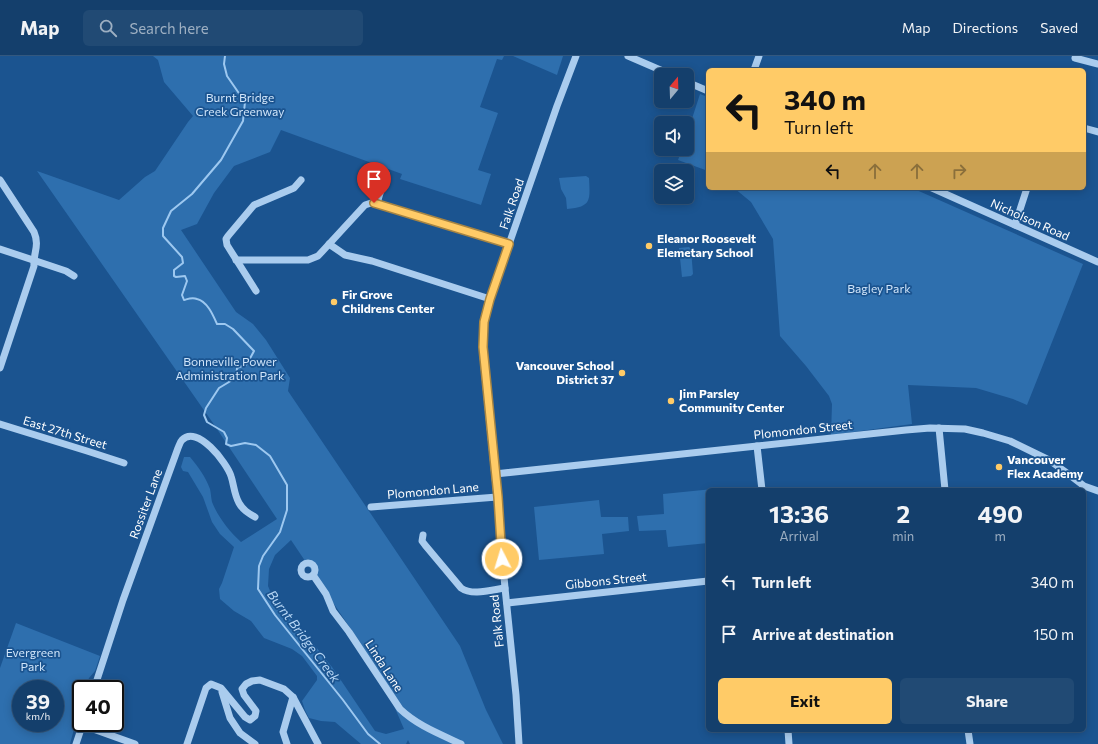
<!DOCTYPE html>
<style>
body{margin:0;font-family:Commissioner,sans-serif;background:#214a74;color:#f1f3f6;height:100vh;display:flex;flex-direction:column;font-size:15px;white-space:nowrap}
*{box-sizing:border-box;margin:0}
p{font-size:13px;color:#9dafc2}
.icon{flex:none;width:22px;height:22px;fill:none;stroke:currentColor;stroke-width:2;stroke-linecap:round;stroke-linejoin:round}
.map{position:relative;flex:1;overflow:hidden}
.panel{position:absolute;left:706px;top:432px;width:380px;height:244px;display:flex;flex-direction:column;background:#143f6c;border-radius:6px;box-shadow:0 2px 10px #0003,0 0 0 1px #33587f}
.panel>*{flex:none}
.hud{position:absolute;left:706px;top:12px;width:380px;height:122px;border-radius:6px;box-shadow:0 2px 10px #0003,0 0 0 1px #33587f;background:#ffcb67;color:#111;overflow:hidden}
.needle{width:26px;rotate:19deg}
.tools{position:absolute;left:654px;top:12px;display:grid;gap:8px}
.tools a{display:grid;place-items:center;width:40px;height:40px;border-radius:6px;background:#143f6c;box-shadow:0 2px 10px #0003,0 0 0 1px #33587f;font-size:20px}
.speed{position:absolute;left:12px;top:624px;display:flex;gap:8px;font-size:20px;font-weight:700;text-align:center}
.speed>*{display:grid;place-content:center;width:52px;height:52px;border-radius:50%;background:#143f6c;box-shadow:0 2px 10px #0003,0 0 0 1px #33587f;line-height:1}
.speed small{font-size:10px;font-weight:400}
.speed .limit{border:2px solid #111;border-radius:6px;background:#fff;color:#111}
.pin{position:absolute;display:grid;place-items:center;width:34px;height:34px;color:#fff;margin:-41px -17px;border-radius:50% 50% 50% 0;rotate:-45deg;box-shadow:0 0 4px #0007}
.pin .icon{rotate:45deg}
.me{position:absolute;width:44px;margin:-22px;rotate:355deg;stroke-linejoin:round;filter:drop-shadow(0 0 3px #0008)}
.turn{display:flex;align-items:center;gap:14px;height:84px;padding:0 12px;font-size:18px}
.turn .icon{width:52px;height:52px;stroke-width:2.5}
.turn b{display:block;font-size:28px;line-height:34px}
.lanes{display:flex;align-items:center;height:38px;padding:0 12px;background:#0003;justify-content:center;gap:20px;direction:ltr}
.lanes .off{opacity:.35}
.eta{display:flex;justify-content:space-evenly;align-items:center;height:68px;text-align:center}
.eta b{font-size:24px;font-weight:700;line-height:28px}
.action{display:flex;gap:8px;margin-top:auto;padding:8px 12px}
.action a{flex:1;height:46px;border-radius:6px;background:#ffcb67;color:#111;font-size:16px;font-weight:700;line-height:46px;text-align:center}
.action a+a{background:#214a74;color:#f1f3f6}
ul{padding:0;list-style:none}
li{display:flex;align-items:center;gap:12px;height:52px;padding:0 12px}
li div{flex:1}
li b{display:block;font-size:15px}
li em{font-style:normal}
header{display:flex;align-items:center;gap:24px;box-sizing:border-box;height:56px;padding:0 20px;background:#143f6c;border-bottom:1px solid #33587f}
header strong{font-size:19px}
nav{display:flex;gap:22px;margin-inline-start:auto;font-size:14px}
.search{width:280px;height:36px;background:#214a74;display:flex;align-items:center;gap:10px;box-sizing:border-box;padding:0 14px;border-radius:6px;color:#9dafc2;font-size:15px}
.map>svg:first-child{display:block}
.green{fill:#2e6fae;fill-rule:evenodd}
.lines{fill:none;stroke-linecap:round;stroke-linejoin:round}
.stream{stroke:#9dc8f0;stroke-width:2}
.minor{stroke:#ace;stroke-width:7}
.route-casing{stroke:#a68443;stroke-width:10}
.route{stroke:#ffcb67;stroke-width:7}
.poi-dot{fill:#ffcb67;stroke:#1b5490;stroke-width:1.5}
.labels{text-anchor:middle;stroke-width:3.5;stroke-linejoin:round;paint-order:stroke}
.park-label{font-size:12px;fill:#d0e5fa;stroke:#1b5490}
.street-label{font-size:12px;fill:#fff;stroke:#1b5490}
.poi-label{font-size:12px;font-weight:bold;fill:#fff;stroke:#1b5490;text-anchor:start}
.water-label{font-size:13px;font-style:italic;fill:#b6d6f5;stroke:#1b5490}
</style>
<header>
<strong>Map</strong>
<div class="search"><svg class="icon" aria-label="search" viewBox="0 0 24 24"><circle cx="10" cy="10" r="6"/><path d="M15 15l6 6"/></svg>Search here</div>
<nav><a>Map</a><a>Directions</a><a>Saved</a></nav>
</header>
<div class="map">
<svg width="1098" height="688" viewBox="0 0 1098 688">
<rect width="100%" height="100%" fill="#1b5490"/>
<g class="green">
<path d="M153,0H504L502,4L497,3L480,51L498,57L478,114L491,118L481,149L400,123L402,118L281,74L270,96L234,110L214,137L197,168L181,174L236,256L253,268L266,284L290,322L288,335L460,590L486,654L503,688H410L408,684L406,688H361L335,666L321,665L309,662L305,654L302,645L317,624V620L302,600L292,593L264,582L251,565L234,555L220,543L219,533L222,527L234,491L220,478L212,466L203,441L188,416L183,415L181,411L184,401H190C199,412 205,420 210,433C211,437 211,442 212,446C218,461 229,475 241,486L277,463L215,370L37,115L119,144L145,121L155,115L188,66L193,60L164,26L158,4ZM291,484L379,615L404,673L386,678L375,675L332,611L308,581L275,547L268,530L269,513L275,499Z"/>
<polygon points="513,0 563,0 557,19"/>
<polygon points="700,38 708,41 708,115 678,104 682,93 687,93 687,78"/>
<path d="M586,120L589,122C590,144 592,151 567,153L566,142L561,133L559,122Z"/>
<polygon points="734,132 912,132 1083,208 1027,349 1013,343 976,332 908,329 912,368 831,379 832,348 829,340 806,310 780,280 773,183 751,146"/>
<polygon points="689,191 691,193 693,218 691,220 682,221 679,192"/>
<polygon points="723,432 723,434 708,434 708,487 668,491 666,474 639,475 637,460 664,458 663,438"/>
<polygon points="599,444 601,461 628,461 629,475 602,478 604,498 539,504 534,451"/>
<path d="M16,567L100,600L95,615L89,622L85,633H81V647L70,688H0V612ZM21,633H55V667H21Z"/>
</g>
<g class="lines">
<path class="stream" d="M225,0L224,8L227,20L245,46L243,65L221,104L192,138L171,155L163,172V180L182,201L183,207L174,214V220L176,221L185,220L187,225L182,239L184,244C188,243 192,241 197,243C207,245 213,259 217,268H225L233,273L254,295L247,308L237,312L236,323H234L219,332L206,352L204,359L207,366L224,376L227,382L226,388L231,390L245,387L256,389L270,400L287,429V454L280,476L263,500L259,510L258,533L275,559L343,644L368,678L380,688"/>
<g class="minor">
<polyline points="628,0 672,19"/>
<polyline points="1075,2 1098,8"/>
<polyline points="754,14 759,0"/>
<polyline points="687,26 708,35"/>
<polyline points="1084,72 1098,76"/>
<path d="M0,124L34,176C40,190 33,197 34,210L0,312"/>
<polyline points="932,132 1098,206"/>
<polyline points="377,147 386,118"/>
<polyline points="1015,169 1027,132"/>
<polyline points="329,188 345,199 372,205 490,243"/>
<polyline points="0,193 66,215 74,220"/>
<polyline points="236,204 308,204 318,200 365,149 371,147 377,147 509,188"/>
<polyline points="256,235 227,189 226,183 228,180 254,149 294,132 301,124"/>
<polyline points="0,368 87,395 124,407"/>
<polyline points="939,372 945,434"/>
<polyline points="757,390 762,434"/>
<polyline points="495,418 906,374 930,372 965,373 983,377 1010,385 1049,404 1067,417 1084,430 1098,435"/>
<polyline points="371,451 497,441"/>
<path d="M423,479L422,485L425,489L461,532C472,540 491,534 505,532"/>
<circle cx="308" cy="514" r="7"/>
<path d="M313,519L326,538L333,555L349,576L400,653C418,670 440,678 461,688"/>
<polyline points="507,547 708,525"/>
<path d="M94,633L123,544L178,392C179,390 180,386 182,384C197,368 227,407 231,420C234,429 234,438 239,447C243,454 248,457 255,461"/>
<polyline points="222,636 230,662 240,677 255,688"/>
<polyline points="82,669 135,688"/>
<polyline points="788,674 789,688"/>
<polyline points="968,674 970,688"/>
<polyline points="76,688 83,667"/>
<polyline points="187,688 206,632 211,628 221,632 245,661 250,664 255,660 256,655 244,639 242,633 246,628 252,625 260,624 284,633 293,641 318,688"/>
<polyline points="287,688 283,676 293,641"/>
<polyline points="519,688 516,639 505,532 497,441 483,300 484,266 490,243 557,50 576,0"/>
</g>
</g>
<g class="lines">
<defs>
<polyline id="route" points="374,147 509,188 490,243 484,266 483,291 498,441 502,503"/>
</defs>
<use href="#route" class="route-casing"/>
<use href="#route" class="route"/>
</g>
<g class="poi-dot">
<circle cx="649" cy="190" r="4"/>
<circle cx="334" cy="246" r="4"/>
<circle cx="622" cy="317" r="4"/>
<circle cx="671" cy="345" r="4"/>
<circle cx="999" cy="411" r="4"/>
</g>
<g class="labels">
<g class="park-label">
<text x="240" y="46">Burnt Bridge<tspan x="240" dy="14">Creek Greenway</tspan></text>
<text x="879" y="237">Bagley Park</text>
<text x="230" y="310">Bonneville Power<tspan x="230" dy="14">Administration Park</tspan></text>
<text x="33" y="601">Evergreen<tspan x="33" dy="14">Park</tspan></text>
</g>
<g class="street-label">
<text transform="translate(512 148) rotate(-71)" y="4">Falk Road</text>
<text transform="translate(1030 164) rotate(24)" y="4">Nicholson Road</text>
<text transform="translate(803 374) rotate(-6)" y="4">Plomondon Street</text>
<text transform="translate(65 377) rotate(17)" y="4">East 27th Street</text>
<text transform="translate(433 435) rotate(-5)" y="4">Plomondon Lane</text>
<text transform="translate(146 448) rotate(-70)" y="4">Rossiter Lane</text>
<text transform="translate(606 525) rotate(-6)" y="4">Gibbons Street</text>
<text transform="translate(497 565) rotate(-96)" y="4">Falk Road</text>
<text transform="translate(384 610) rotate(57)" y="4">Linda Lane</text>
</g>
<g class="poi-label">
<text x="657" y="187">Eleanor Roosevelt<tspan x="657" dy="14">Elemetary School</tspan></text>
<text x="342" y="243">Fir Grove<tspan x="342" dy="14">Childrens Center</tspan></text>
<text x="614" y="314" text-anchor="end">Vancouver School<tspan x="614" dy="14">District 37</tspan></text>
<text x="679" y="342">Jim Parsley<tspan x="679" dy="14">Community Center</tspan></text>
<text x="1007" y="408">Vancouver<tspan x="1007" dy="14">Flex Academy</tspan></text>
</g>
<g class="water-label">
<text transform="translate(304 580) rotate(53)" y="5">Burnt Bridge Creek</text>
</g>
</g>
</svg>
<div class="tools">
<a><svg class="needle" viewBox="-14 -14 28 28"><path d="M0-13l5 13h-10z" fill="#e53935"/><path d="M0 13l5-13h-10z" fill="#9dafc2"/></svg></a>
<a><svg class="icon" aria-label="sound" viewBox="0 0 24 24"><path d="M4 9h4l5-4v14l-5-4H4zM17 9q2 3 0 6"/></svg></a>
<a><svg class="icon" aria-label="layers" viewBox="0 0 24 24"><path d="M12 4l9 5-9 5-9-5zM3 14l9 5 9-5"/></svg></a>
</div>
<div class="speed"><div>39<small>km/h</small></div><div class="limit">40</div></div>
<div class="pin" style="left:374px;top:147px;background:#d93025"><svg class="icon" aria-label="arrive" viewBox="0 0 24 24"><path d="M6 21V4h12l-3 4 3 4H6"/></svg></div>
<svg class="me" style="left:502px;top:503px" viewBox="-20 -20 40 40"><circle r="17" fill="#ffcb67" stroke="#fff" stroke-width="3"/><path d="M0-11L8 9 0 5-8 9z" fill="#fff"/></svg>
<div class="hud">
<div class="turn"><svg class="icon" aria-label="left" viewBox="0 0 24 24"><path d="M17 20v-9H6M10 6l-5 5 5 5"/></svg><div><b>340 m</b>Turn left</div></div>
<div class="lanes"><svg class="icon" aria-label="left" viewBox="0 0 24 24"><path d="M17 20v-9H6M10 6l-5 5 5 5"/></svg><svg class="icon off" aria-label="ahead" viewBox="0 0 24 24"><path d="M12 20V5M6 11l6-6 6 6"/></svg><svg class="icon off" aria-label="ahead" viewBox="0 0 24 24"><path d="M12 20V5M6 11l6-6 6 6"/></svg><svg class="icon off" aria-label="right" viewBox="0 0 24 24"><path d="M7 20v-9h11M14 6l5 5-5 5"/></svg></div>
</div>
<section class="panel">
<div class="eta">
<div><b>13:36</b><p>Arrival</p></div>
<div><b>2</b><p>min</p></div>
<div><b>490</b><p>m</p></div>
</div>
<ul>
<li><svg class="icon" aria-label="left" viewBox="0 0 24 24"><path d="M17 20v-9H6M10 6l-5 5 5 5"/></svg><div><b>Turn left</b></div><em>340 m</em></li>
<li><svg class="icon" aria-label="arrive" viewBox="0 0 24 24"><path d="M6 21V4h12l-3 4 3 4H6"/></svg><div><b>Arrive at destination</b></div><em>150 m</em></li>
</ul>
<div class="action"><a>Exit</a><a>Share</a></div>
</section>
</div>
